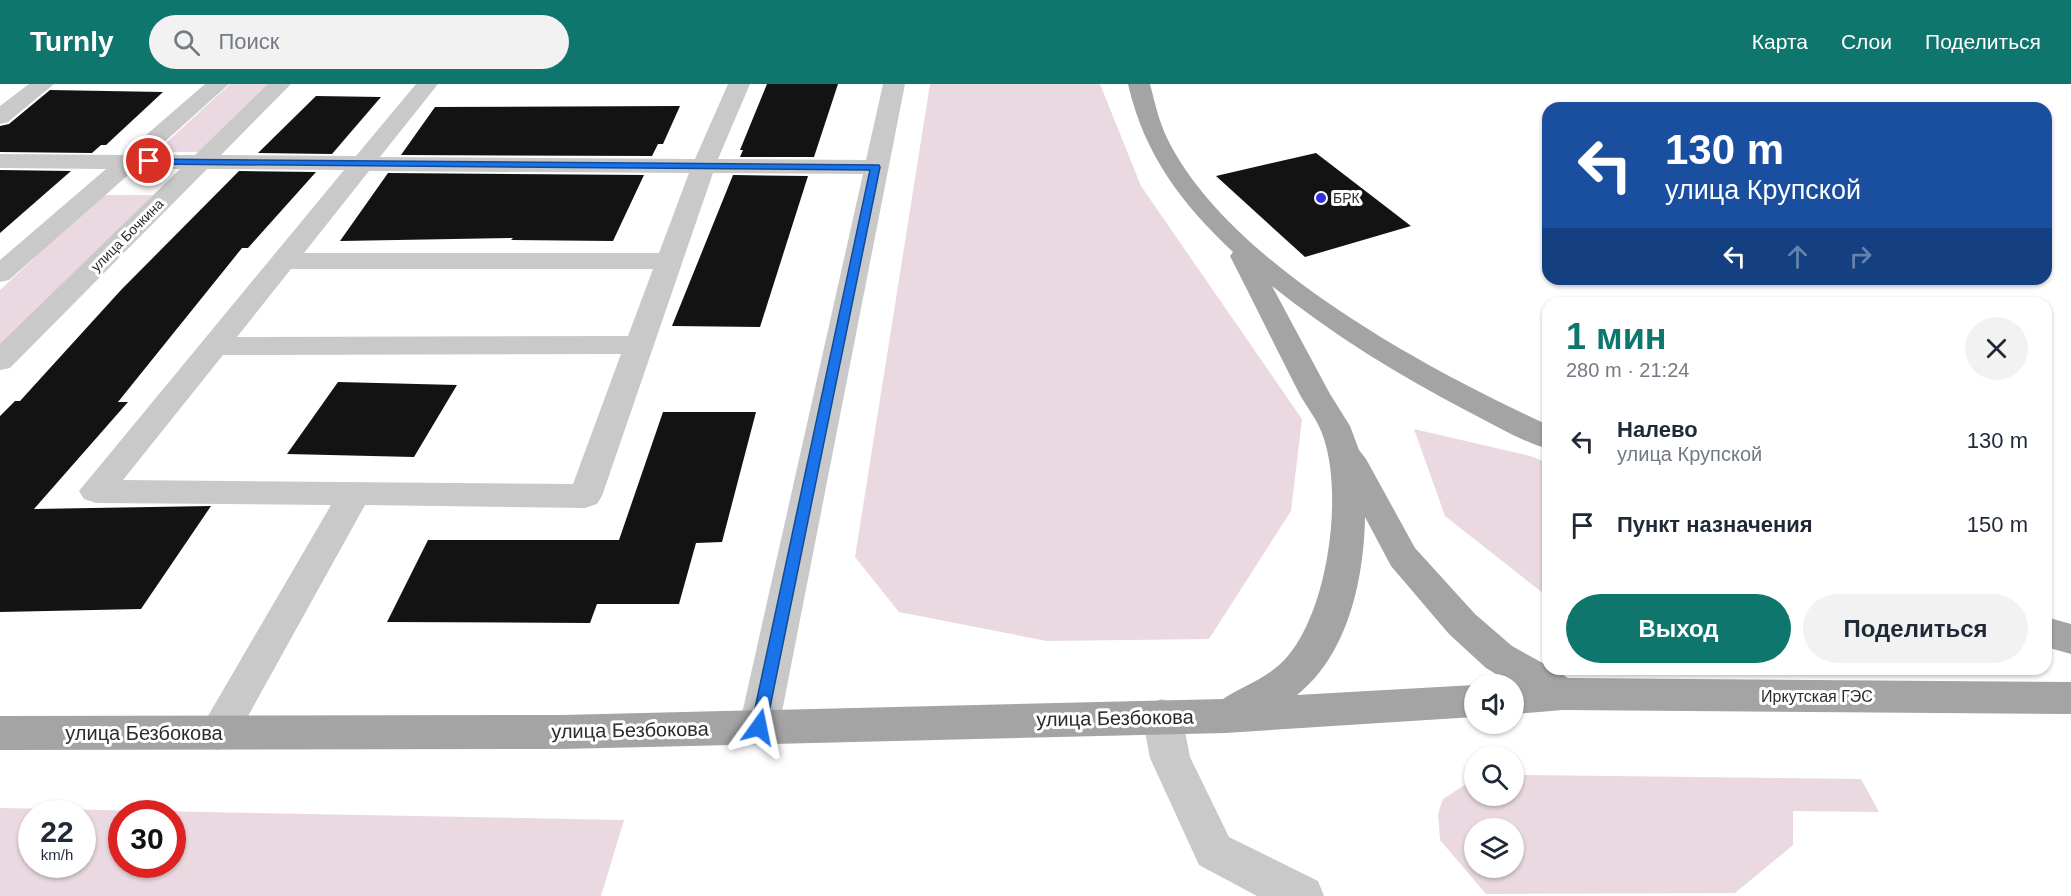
<!DOCTYPE html>
<html lang="ru">
<meta charset="utf-8">
<style>
body{margin:0;font-family:Helvetica,sans-serif;background:#f2f2f3;color:#1f2937;height:100vh;display:flex;flex-direction:column;font-size:22px;white-space:nowrap}
*{box-sizing:border-box;margin:0}
p{font-size:20px;color:#747a83}
.icon{flex:none;width:33px;height:33px;fill:none;stroke:currentColor;stroke-width:2;stroke-linecap:round;stroke-linejoin:round}
.map{position:relative;flex:1;overflow:hidden}
.sheet{position:absolute;left:1542px;top:213px;width:510px;height:378px;display:flex;flex-direction:column;background:#fff;border-radius:18px;box-shadow:0 2px 4px #0004}
.sheet>*{flex:none}
.top-card{position:absolute;left:1542px;top:18px;width:510px;height:183px;border-radius:18px;box-shadow:0 2px 4px #0004;background:#1a4fa0;color:#fff;overflow:hidden}
.tools{position:absolute;left:1464px;top:590px;display:grid;gap:12px}
.tools a{display:grid;place-items:center;width:60px;height:60px;border-radius:50%;background:#fff;box-shadow:0 2px 4px #0004;font-size:30px}
.speed{position:absolute;left:18px;top:716px;display:flex;gap:12px;font-size:30px;font-weight:700;text-align:center}
.speed>*{display:grid;place-content:center;width:78px;height:78px;border-radius:50%;background:#fff;box-shadow:0 2px 4px #0004;line-height:1}
.speed small{font-size:15px;font-weight:400}
.speed .limit{border:9px solid #d22;background:#fff;color:#111}
.pin{position:absolute;display:grid;place-items:center;width:51px;height:51px;color:#fff;margin:-26px;border:3px solid #fff;border-radius:50%;box-shadow:0 2px 6px #0007}
.me{position:absolute;width:66px;margin:-33px;rotate:12deg;stroke-linejoin:round;filter:drop-shadow(0 0 4px #0008)}
.turn{display:flex;align-items:center;gap:21px;height:126px;padding:0 24px;font-size:27px}
.turn .icon{width:78px;height:78px;stroke-width:2.5}
.turn b{display:block;font-size:42px;line-height:51px}
.lanes{display:flex;align-items:center;height:57px;padding:0 24px;background:#0003;justify-content:center;gap:30px;direction:ltr}
.lanes .off{opacity:.35}
.round{display:grid;place-items:center;flex:none;width:63px;height:63px;border-radius:32px;background:#f2f2f3}
.summary{display:flex;align-items:center;justify-content:space-between;height:102px;padding:0 24px}
h1{font-size:36px;font-weight:700;line-height:45px;color:#0f766e}
.button{display:flex;gap:12px;margin-top:auto;padding:12px 24px}
.button a{flex:1;height:69px;border-radius:36px;background:#0f766e;color:#fff;font-size:24px;font-weight:700;line-height:69px;text-align:center}
.button a+a{background:#f2f2f3;color:#1f2937}
ul{padding:0;list-style:none}
li{display:flex;align-items:center;gap:18px;height:84px;padding:0 24px}
li div{flex:1}
li b{display:block;font-size:22px}
li em{font-style:normal}
header{display:flex;align-items:center;gap:36px;box-sizing:border-box;height:84px;padding:0 30px;background:#0f766e;color:#fff}
header strong{font-size:28px}
nav{display:flex;gap:33px;margin-inline-start:auto;font-size:21px}
.search{width:420px;height:54px;background:#f2f2f3;display:flex;align-items:center;gap:15px;box-sizing:border-box;padding:0 21px;border-radius:33px;color:#747a83;font-size:22px}
.map>svg:first-child{display:block}
.green{fill:#ead9e1;fill-rule:evenodd}
.building{fill:#131313}
.lines{fill:none;stroke-linecap:round;stroke-linejoin:round}
.minor{fill:#c9c9c9;fill-rule:evenodd}
.major{fill:#a4a4a4;fill-rule:evenodd}
.route{fill:#1a73e8;stroke:#114b97;stroke-width:1.5}
.poi-dot{fill:#2e2fe3;stroke:#fff;stroke-width:2}
.labels{text-anchor:middle;stroke-width:6;stroke-linejoin:round;paint-order:stroke}
.far-poi-label{font-size:14px;fill:#2c2c2c;stroke:#fff;text-anchor:start}
.far-street-label{font-size:14px;fill:#2c2c2c;stroke:#fff}
.street-label{font-size:16px;fill:#2c2c2c;stroke:#fff}
.near-street-label{font-size:20px;fill:#2c2c2c;stroke:#fff}
</style>
<header>
<strong>Turnly</strong>
<div class="search"><svg class="icon" aria-label="search" viewBox="0 0 24 24"><circle cx="10" cy="10" r="6"/><path d="M15 15l6 6"/></svg>Поиск</div>
<nav><a>Карта</a><a>Слои</a><a>Поделиться</a></nav>
</header>
<div class="map">
<svg width="2071" height="812" viewBox="0 0 2071 812">
<rect width="100%" height="100%" fill="#fff"/>
<g class="green">
<polygon points="230,0 281,0 213,68 156,68"/>
<polygon points="930,0 1100,0 1141,102 1302,335 1291,427 1209,555 1047,557 899,528 855,473"/>
<polygon points="102,111 160,111 0,270 0,206"/>
<polygon points="1414,345 1530,372 1548,379 1548,513 1445,432"/>
<path d="M1514,691L1861,695L1879,728L1793,727V761L1735,809L1486,810L1440,756L1438,730L1443,715L1474,695V711H1514ZM1474,744H1514V783H1474Z"/>
<path d="M0,724L624,736L601,812H0ZM32,729H82V780H32ZM122,729H172V780H122Z"/>
</g>
<g class="building">
<polygon points="767,0 838,0 814,73 740,73 743,66 740,66"/>
<polygon points="50,6 163,8 106,61 101,61 92,69 0,68 0,42 9,40"/>
<polygon points="316,12 381,13 332,70 258,69"/>
<polygon points="680,22 663,60 658,60 652,72 401,71 435,23"/>
<polygon points="1316,69 1411,142 1305,173 1216,92"/>
<polygon points="0,86 71,87 0,149"/>
<polygon points="239,87 316,88 248,164 242,164 118,318 128,318 34,425 211,422 141,525 0,528 0,332 15,317 20,317 121,206"/>
<polygon points="388,89 644,91 613,157 511,156 513,154 340,157"/>
<polygon points="733,91 808,92 760,243 672,242"/>
<polygon points="338,298 457,301 414,373 287,370"/>
<polygon points="663,328 756,328 722,458 696,459 679,520 597,520 590,539 387,538 428,456 619,456"/>
</g>
<g class="lines">
<g class="minor">
<polygon points="29,0 54,0 8,38 0,40 0,22"/>
<path d="M205,0H229L150,71H195L268,0H291L221,71L356,72L416,0H438L380,73L695,75L728,0H750L718,75L866,76L883,0H905L779,643L773,655L759,660L745,655L739,643L863,90L713,89L602,412L597,420L585,424L365,421L232,661L218,666L204,661L198,649L331,421L96,419L84,415L79,407L344,86L207,85L10,284L0,286V260L180,85H135L9,196L0,198V176L106,85L0,84V70L123,71ZM369,87L689,89L659,169H304ZM291,185H653L628,252L237,253ZM621,270L573,400L123,396L223,271Z"/>
<polygon points="1162,615 1176,620 1182,632 1190,673 1229,753 1318,797 1324,812 1257,812 1199,781 1150,674 1142,632 1148,620"/>
</g>
<g class="major">
<path d="M1128,0H1150C1155,19 1159,38 1168,56C1230,180 1426,285 1548,341V365C1521,357 1494,341 1469,328C1400,292 1333,251 1272,202L1330,310L1350,342L1359,366L1366,375L1415,464L1475,530L1512,562L1548,582V585H1553L1568,594L2071,598V630L1563,626L1514,630V600H1507L1511,599L1486,584L1449,550L1391,482L1365,433C1364,495 1348,571 1297,611L1474,601V633L1225,649L562,665L0,666V632L562,631L1223,615C1244,601 1269,594 1287,573C1328,526 1343,413 1324,355C1319,337 1306,323 1298,307C1275,262 1253,217 1230,172L1233,168C1181,119 1144,70 1128,0Z"/>
<polygon points="2046,533 2071,540 2071,570 2046,563"/>
</g>
</g>
<polygon class="route" points="146,75 879,81 880,83 765,648 759,650 753,648 751,643 870,86 149,80 146,79"/>
<circle class="poi-dot" cx="1321" cy="114" r="6"/>
<g class="labels">
<g class="far-poi-label">
<text x="1333" y="119">БРК</text>
</g>
<g class="far-street-label">
<text transform="translate(127 151) rotate(-45)" y="5">улица Бочкина</text>
</g>
<g class="street-label">
<text x="1817" y="618">Иркутская ГЭС</text>
</g>
<g class="near-street-label">
<text transform="translate(1115 634) rotate(-1)" y="7">улица Безбокова</text>
<text transform="translate(630 646) rotate(-1)" y="7">улица Безбокова</text>
<text x="144" y="656">улица Безбокова</text>
</g>
</g>
</svg>
<div class="tools">
<a><svg class="icon" aria-label="sound" viewBox="0 0 24 24"><path d="M4 9h4l5-4v14l-5-4H4zM17 9q2 3 0 6"/></svg></a>
<a><svg class="icon" aria-label="search" viewBox="0 0 24 24"><circle cx="10" cy="10" r="6"/><path d="M15 15l6 6"/></svg></a>
<a><svg class="icon" aria-label="layers" viewBox="0 0 24 24"><path d="M12 4l9 5-9 5-9-5zM3 14l9 5 9-5"/></svg></a>
</div>
<div class="speed"><div>22<small>km/h</small></div><div class="limit">30</div></div>
<div class="pin" style="left:149px;top:77px;background:#d93025"><svg class="icon" aria-label="arrive" viewBox="0 0 24 24"><path d="M6 21V4h12l-3 4 3 4H6"/></svg></div>
<svg class="me" style="left:759px;top:643px" viewBox="-20 -20 40 40"><path d="M0-17L14 15 0 8-14 15z" fill="#1a73e8" stroke="#fff" stroke-width="4"/></svg>
<div class="top-card">
<div class="turn"><svg class="icon" aria-label="left" viewBox="0 0 24 24"><path d="M17 20v-9H6M10 6l-5 5 5 5"/></svg><div><b>130 m</b>улица Крупской</div></div>
<div class="lanes"><svg class="icon" aria-label="left" viewBox="0 0 24 24"><path d="M17 20v-9H6M10 6l-5 5 5 5"/></svg><svg class="icon off" aria-label="ahead" viewBox="0 0 24 24"><path d="M12 20V5M6 11l6-6 6 6"/></svg><svg class="icon off" aria-label="right" viewBox="0 0 24 24"><path d="M7 20v-9h11M14 6l5 5-5 5"/></svg></div>
</div>
<section class="sheet">
<div class="summary"><div><h1>1 мин</h1><p>280 m · 21:24</p></div><a class="round"><svg class="icon" aria-label="close" viewBox="0 0 24 24"><path d="M6 6l12 12M18 6L6 18"/></svg></a></div>
<ul>
<li><svg class="icon" aria-label="left" viewBox="0 0 24 24"><path d="M17 20v-9H6M10 6l-5 5 5 5"/></svg><div><b>Налево</b><p>улица Крупской</p></div><em>130 m</em></li>
<li><svg class="icon" aria-label="arrive" viewBox="0 0 24 24"><path d="M6 21V4h12l-3 4 3 4H6"/></svg><div><b>Пункт назначения</b></div><em>150 m</em></li>
</ul>
<div class="button"><a>Выход</a><a>Поделиться</a></div>
</section>
</div>
